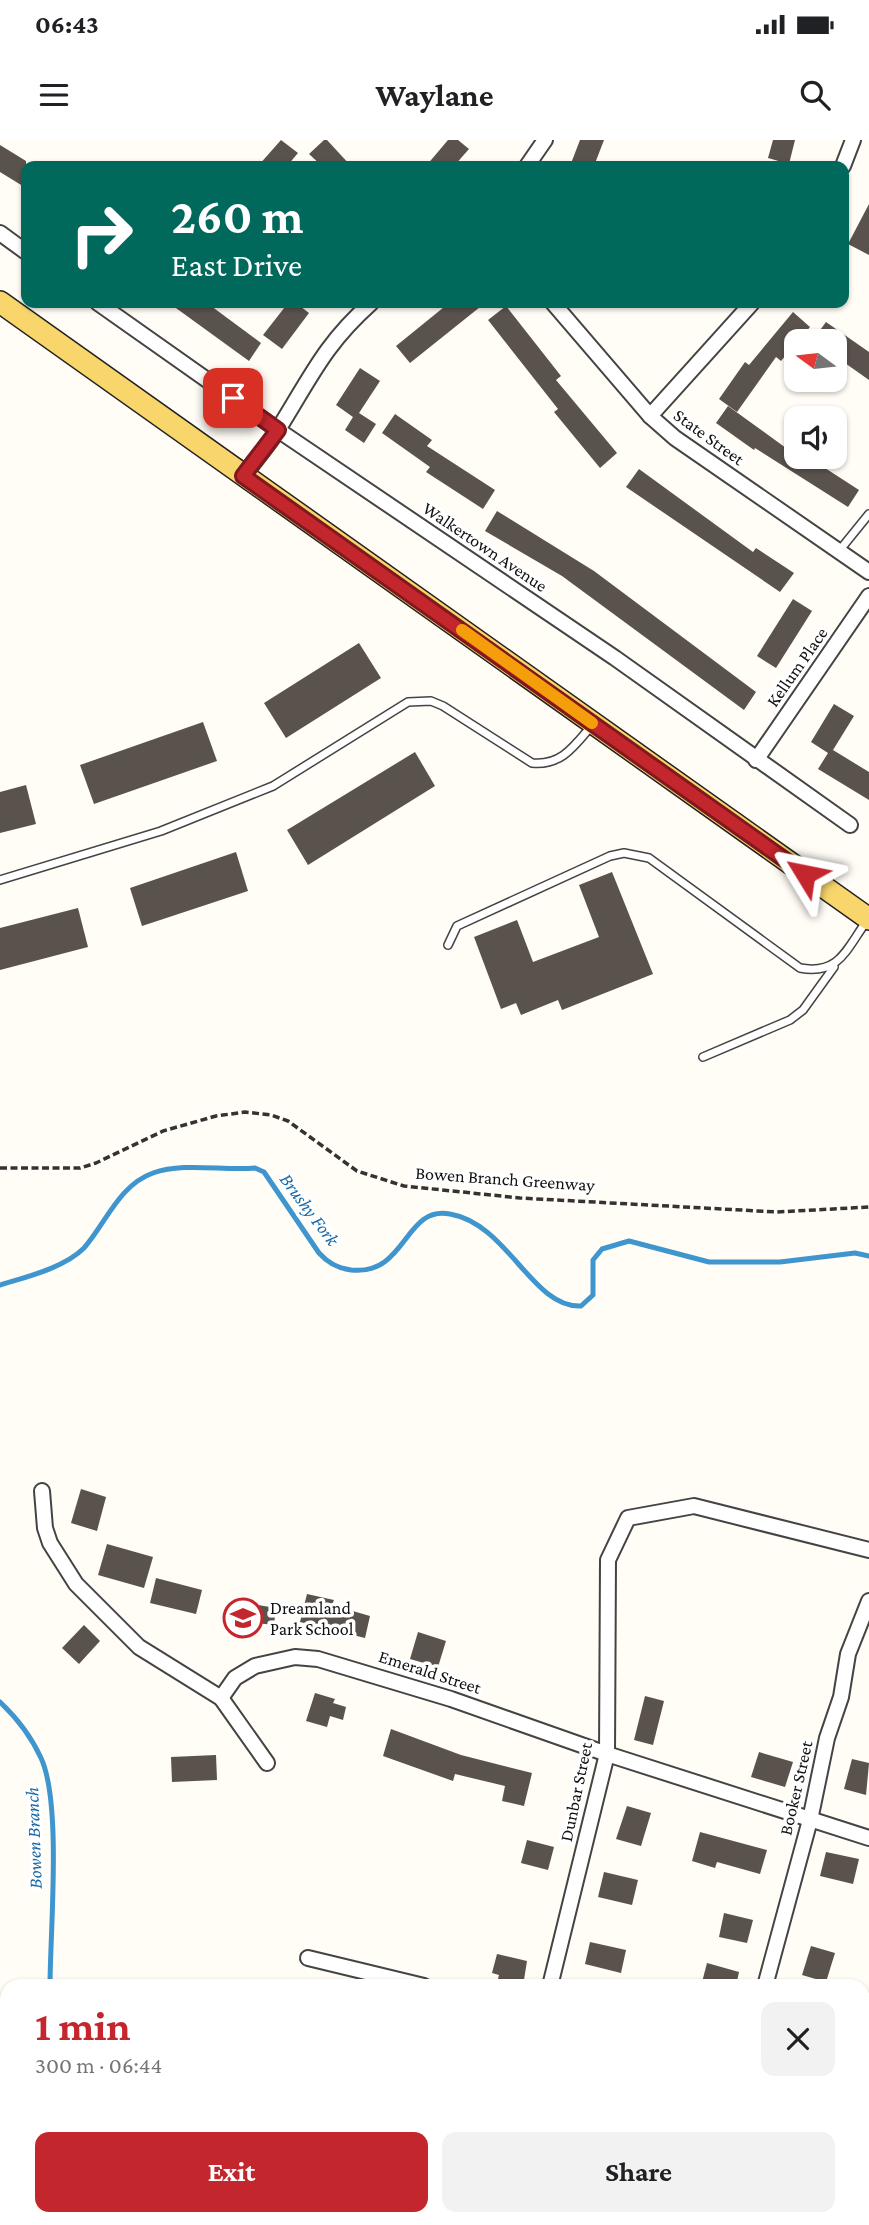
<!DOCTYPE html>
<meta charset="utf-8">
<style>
body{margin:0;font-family:"Crimson Pro",serif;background:#f2f2f2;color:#202124;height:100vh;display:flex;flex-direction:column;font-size:26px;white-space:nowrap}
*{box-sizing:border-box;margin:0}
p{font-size:23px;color:#757577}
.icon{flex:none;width:38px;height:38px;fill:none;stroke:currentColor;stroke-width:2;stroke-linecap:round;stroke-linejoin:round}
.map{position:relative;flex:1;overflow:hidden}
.panel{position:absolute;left:0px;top:1839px;width:870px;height:247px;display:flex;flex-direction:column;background:#fff;border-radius:21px 21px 0 0;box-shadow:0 2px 5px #0004}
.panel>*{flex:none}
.hud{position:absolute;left:21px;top:21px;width:828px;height:147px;border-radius:14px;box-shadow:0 2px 5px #0004;background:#00695c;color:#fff;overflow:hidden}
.needle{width:46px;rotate:285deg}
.controls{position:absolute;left:784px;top:189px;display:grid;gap:14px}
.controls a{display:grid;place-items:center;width:63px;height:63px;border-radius:14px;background:#fff;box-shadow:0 2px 5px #0004;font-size:35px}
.pin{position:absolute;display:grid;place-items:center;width:60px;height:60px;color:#fff;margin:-30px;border-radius:14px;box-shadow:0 4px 10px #0006}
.me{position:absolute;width:77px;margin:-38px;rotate:305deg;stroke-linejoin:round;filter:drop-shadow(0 0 5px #0008)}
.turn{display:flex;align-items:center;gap:24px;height:147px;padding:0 35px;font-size:32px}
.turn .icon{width:91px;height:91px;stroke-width:2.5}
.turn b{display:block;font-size:49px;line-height:60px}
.round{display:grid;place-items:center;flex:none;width:74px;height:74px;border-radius:14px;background:#f2f2f2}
.summary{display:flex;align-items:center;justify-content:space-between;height:119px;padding:0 35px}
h1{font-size:42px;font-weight:700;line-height:52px;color:#c4262e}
.action{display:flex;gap:14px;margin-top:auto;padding:14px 35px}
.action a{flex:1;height:80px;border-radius:14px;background:#c4262e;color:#fff;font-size:28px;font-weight:700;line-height:80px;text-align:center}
.action a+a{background:#f2f2f2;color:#202124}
.status{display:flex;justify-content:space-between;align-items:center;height:49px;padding:0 35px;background:#fff;direction:ltr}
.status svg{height:19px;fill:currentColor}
header{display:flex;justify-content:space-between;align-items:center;height:91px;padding:0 35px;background:#fff;font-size:32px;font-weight:700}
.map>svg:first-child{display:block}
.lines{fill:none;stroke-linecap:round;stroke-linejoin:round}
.stream{stroke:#3f96cf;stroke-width:5}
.building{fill:#5a524d}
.lane-casing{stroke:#444;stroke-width:10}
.street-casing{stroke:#444;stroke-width:18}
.primary-casing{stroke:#222;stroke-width:24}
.path{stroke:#333;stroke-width:3.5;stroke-dasharray:7 3.5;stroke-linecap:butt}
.lane{stroke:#fff;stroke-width:7}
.street{stroke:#fff;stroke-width:14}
.primary{stroke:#f9d66b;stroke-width:21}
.route-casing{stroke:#7f191e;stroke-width:18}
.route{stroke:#c4262e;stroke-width:12}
.slow{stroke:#f59e0b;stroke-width:12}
.labels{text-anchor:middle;stroke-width:7;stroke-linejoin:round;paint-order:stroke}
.street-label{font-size:18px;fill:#111;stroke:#fff}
.poi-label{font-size:18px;fill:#111;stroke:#fff;text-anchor:start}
.water-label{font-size:19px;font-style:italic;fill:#1768a6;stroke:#fff}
</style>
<div class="status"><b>06:43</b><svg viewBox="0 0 49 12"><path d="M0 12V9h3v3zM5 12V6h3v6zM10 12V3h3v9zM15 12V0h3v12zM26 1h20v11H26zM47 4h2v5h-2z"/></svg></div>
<header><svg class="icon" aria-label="menu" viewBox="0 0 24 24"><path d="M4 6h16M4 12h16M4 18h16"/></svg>Waylane<svg class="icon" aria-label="search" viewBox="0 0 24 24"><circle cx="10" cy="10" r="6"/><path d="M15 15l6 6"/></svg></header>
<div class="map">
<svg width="869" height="2085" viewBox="0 0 869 2085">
<rect width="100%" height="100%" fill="#fffdf5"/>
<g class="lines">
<g class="stream">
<path d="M0,1145C26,1137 64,1128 84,1108C106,1083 119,1045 153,1033C184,1022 223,1031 255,1028L264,1032L319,1113C328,1123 337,1128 351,1130C407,1136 404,1065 450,1074C508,1084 532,1168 581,1166L593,1155V1120L602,1109L629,1101L709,1122H780L855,1113L869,1116"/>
<path d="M0,1562C17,1578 31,1596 41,1618C62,1663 50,1792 50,1846"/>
<polyline points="73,2085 75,2079"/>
</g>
</g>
<g class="building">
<polygon points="281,0 298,13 287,26 258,26"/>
<polygon points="324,0 327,0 351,26 322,26 309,14"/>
<polygon points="448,0 458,0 469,9 454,26 426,26"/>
<polygon points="580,0 604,0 594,26 570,26"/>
<polygon points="773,0 795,0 789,24 768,18"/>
<polygon points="0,5 26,21 26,48 0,32"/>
<polygon points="869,64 869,115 848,104"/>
<polygon points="169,163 207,163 261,203 249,221"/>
<polygon points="288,163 296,163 309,173 282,209 263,195"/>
<polygon points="449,163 485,163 410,223 396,206"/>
<polygon points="506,166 561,236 556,240 617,313 600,328 554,272 558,269 488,180"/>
<polygon points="793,172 810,187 781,221 776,217 737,272 719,259 745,222 749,225"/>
<polygon points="826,182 869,212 869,240 835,216 835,201 812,201"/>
<polygon points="360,228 380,241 359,273 376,284 364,303 345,290 353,277 336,265"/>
<polygon points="728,266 786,308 796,292 796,317 808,317 859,350 848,367 755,308 754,310 716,283"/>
<polygon points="395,274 432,300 427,306 495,350 483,369 426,332 430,327 382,293"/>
<polygon points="639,329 753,412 756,408 794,433 780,452 626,347"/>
<polygon points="497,371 594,431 756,552 744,570 562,436 485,391"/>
<polygon points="793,459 812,471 776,528 757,516"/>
<polygon points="359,503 381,538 286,598 264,563"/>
<polygon points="834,564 854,576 833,610 869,632 869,660 818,629 828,613 811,602"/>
<polygon points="203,582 217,621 94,664 80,625"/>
<polygon points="415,612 435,646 308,725 287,690"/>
<polygon points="26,645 36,684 0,693 0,652"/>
<polygon points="236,712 248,751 142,786 130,748"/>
<polygon points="612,732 653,834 562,870 558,860 521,875 516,863 501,869 474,797 517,780 533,822 599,797 579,745"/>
<polygon points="78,768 88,807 0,830 0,788"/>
<polygon points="81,1349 106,1357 97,1391 71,1383"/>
<polygon points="107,1404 153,1417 144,1448 98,1435"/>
<polygon points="156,1438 202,1450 196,1474 150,1463"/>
<polygon points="307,1454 334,1460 332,1465 370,1476 365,1498 300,1482"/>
<polygon points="258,1465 276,1468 274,1485 256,1483"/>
<polygon points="84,1485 100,1501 79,1524 62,1508"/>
<polygon points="418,1492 446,1501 438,1527 410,1519"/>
<polygon points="315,1553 335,1559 333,1563 346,1567 343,1580 330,1576 327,1587 306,1581"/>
<polygon points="645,1556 664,1561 653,1605 634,1600"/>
<polygon points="391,1589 461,1615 532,1633 524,1666 502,1661 505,1646 455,1634 453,1641 383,1616"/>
<polygon points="759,1612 793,1622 785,1647 751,1637"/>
<polygon points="216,1615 217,1640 172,1642 171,1617"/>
<polygon points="852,1619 869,1623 866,1655 844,1649"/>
<polygon points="627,1666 651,1673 641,1706 616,1699"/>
<polygon points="700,1692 767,1710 760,1734 717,1722 715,1728 692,1721"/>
<polygon points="527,1700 554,1707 548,1730 521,1723"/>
<polygon points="826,1712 859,1719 853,1744 820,1736"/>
<polygon points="604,1732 638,1740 632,1765 598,1757"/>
<polygon points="724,1773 753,1780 747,1803 719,1797"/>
<polygon points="590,1802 626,1810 621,1833 585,1824"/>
<polygon points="811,1806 835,1813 826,1842 802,1835"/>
<polygon points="497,1814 527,1821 523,1846 497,1843 499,1835 492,1833"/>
<polygon points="707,1823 739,1832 736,1846 701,1846"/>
</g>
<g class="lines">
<defs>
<g id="lane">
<polyline points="839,411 869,374"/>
<path d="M0,740L161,691L273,646L408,562L431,561L443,566L532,623C562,626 575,605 593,584"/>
<path d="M448,805L457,786L610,716L624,713L649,718L800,828C839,835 846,810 866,782"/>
<polyline points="703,917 790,880 803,870 834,827"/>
</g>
<g id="street">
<polyline points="527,26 545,0"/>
<polyline points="843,26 853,0"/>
<polyline points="0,93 26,112"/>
<polyline points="98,163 278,290 615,518 850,685"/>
<polyline points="553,163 650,276 675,298 869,432"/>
<polyline points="650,276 752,163"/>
<path d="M243,336C255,320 269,305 279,288C311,237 324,205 371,163"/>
<polyline points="756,620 869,456"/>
<polyline points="42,1351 45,1388 50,1403 76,1444 139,1507 221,1558 267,1623"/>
<polyline points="221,1558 235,1538 255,1526 295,1517 318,1519 451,1559 607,1614 869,1698"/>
<polyline points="308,1818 424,1846"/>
<polyline points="550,1846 607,1614 608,1420 628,1378 694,1366 869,1410"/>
<polyline points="765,1846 810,1680 827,1598 841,1557 848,1514 869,1461"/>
<polyline points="863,1953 869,1954"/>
<polyline points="194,2085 196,2079"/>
<polyline points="489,2085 491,2079"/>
<polyline points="702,2085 704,2079"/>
</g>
<polyline id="primary" points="0,162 869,779"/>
</defs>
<use href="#lane" class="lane-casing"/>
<use href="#street" class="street-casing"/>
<use href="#primary" class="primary-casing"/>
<polyline class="path" points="0,1028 80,1028 96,1023 163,991 216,976 245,972 271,975 288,981 357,1031 404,1046 520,1058 777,1072 869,1067"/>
<use href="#lane" class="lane"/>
<use href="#street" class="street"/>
<use href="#primary" class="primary"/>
</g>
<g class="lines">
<defs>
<polyline id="route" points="233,258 278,290 243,336 805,734"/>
</defs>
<use href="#route" class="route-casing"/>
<use href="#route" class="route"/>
<polyline class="slow" points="462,490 592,583"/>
</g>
<defs>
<symbol id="school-ring" viewBox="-11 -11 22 22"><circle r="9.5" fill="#fff" stroke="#c4262e" stroke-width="1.5"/><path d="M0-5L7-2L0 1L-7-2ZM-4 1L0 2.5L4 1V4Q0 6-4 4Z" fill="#c4262e"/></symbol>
</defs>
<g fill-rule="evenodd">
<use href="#school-ring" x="221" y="1456" width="44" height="44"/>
</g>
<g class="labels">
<g class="street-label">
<text transform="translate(709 297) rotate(36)" y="6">State Street</text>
<text transform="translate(485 407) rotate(34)" y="6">Walkertown Avenue</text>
<text transform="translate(797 527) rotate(-55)" y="6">Kellum Place</text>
<text transform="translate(505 1039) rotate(4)" y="6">Bowen Branch Greenway</text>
<text transform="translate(430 1532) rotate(18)" y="6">Emerald Street</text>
<text transform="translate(796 1648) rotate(-77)" y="6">Booker Street</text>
<text transform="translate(576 1652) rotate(-78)" y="6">Dunbar Street</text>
</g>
<g class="poi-label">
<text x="270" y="1474">Dreamland<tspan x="270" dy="21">Park School</tspan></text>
</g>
<g class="water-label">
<text transform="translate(310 1069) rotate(53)" y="7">Brushy Fork</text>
<text transform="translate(33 1698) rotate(-92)" y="7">Bowen Branch</text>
</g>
</g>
</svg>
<div class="controls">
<a><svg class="needle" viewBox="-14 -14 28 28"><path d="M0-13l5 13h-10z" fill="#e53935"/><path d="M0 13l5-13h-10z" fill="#757577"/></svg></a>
<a><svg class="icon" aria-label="sound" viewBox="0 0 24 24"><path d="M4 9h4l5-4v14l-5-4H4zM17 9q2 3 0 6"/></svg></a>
</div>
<div class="pin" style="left:233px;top:258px;background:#d93025"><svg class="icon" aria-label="arrive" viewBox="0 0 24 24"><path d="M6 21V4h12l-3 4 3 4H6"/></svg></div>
<svg class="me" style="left:805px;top:734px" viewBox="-20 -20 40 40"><path d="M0-17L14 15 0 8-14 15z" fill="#c4262e" stroke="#fff" stroke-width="4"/></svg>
<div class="hud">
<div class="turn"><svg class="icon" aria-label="right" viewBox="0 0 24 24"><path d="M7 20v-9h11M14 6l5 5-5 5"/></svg><div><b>260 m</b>East Drive</div></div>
</div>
<section class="panel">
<div class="summary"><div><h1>1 min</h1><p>300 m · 06:44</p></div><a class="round"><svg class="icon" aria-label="close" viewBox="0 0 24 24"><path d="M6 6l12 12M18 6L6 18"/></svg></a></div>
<div class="action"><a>Exit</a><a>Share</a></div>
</section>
</div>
